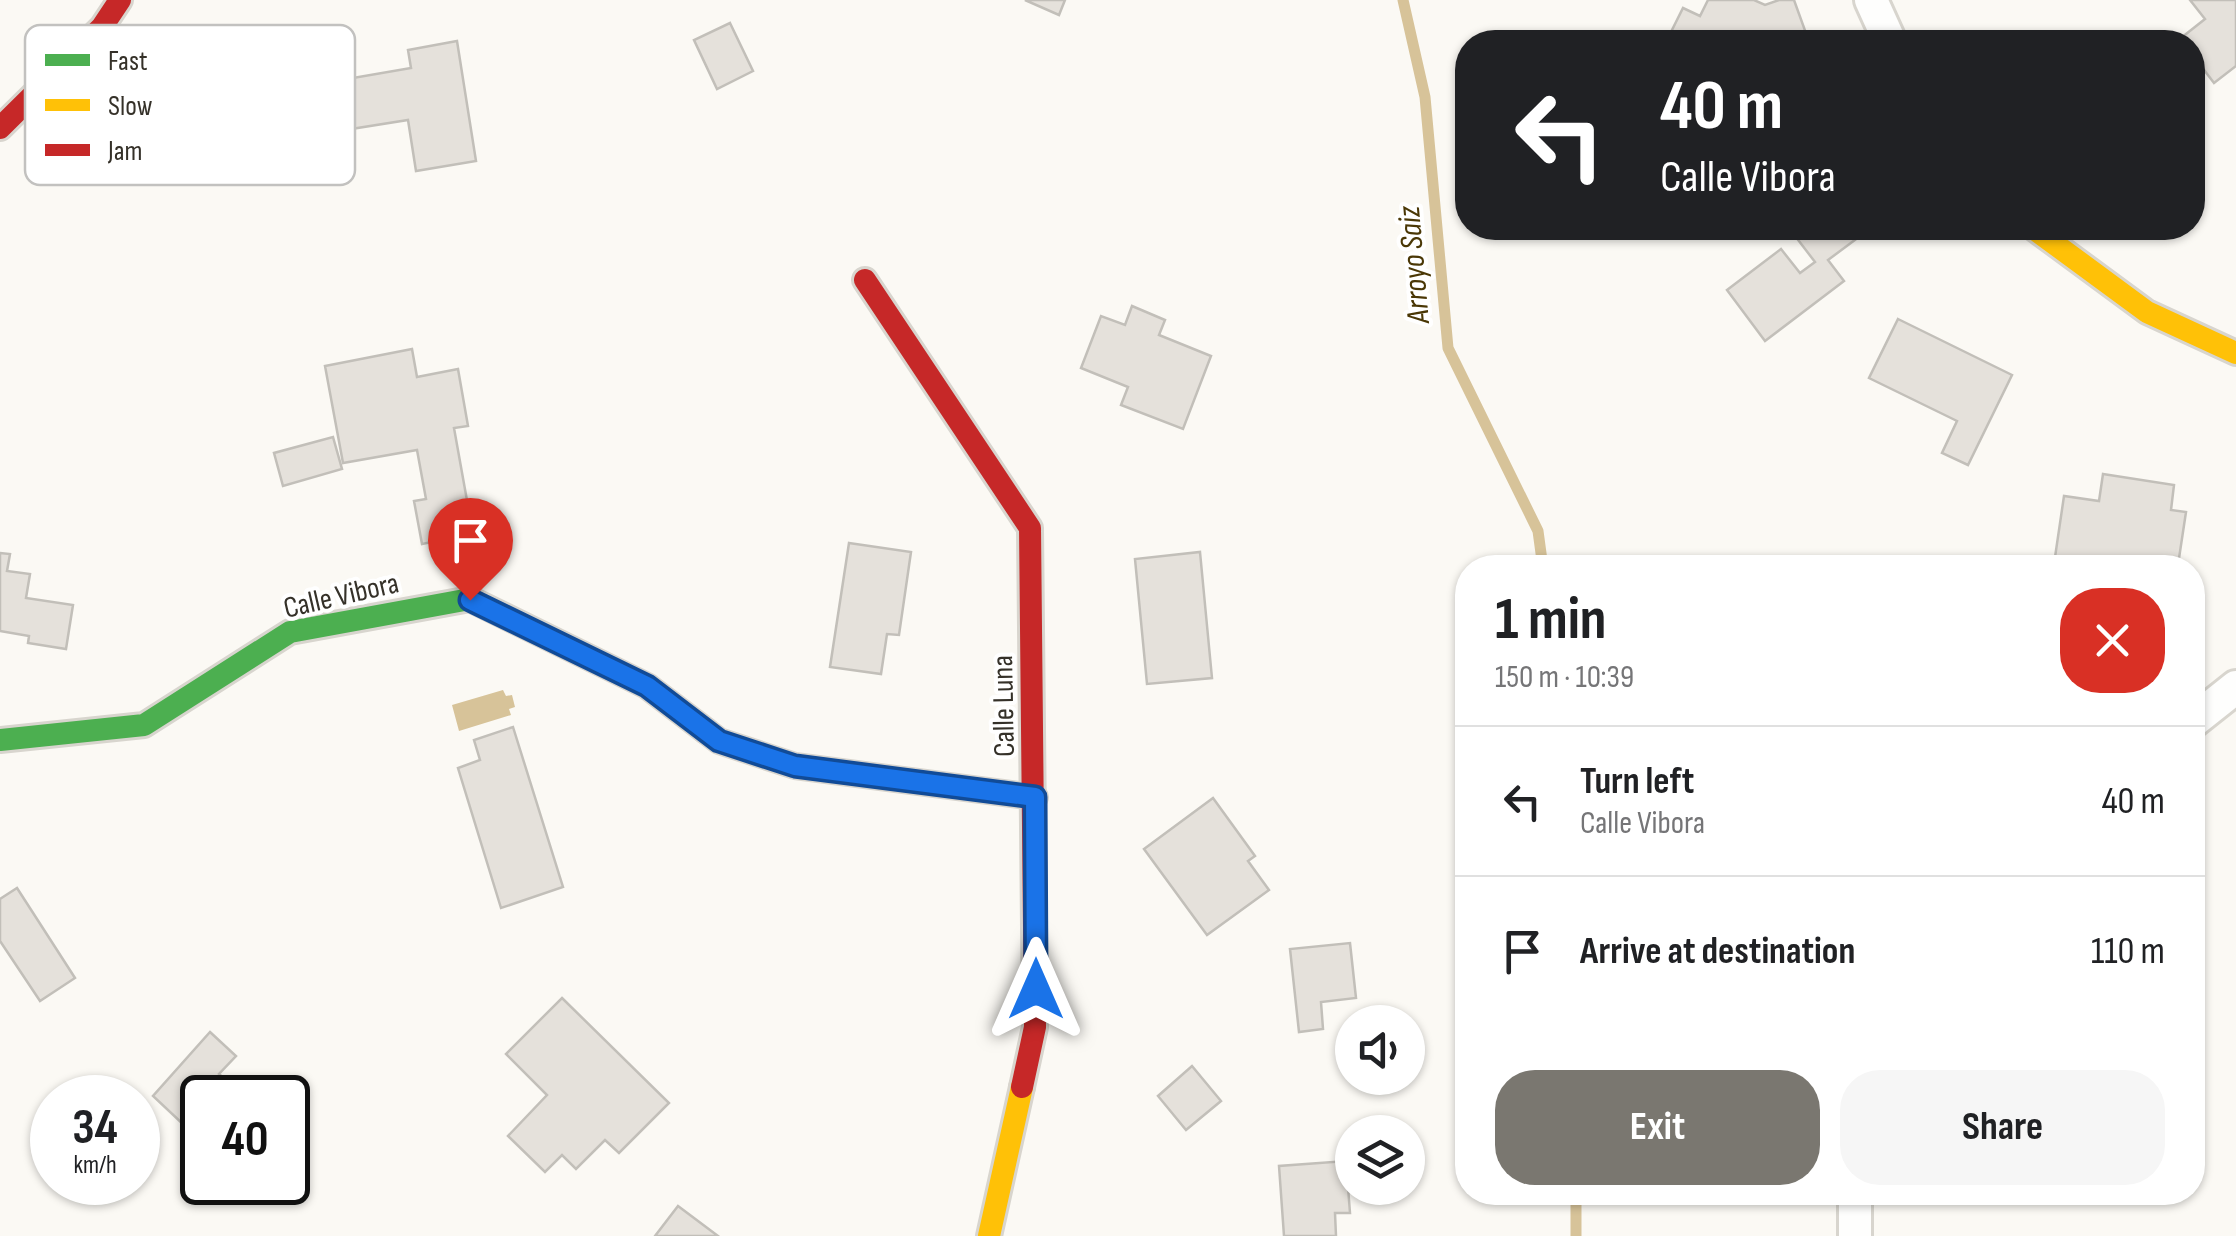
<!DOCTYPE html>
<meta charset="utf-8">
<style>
body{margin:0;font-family:"Sofia Sans Condensed",sans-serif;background:#f6f6f6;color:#202124;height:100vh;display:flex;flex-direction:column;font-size:38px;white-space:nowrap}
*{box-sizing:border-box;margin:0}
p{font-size:32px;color:#757577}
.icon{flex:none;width:55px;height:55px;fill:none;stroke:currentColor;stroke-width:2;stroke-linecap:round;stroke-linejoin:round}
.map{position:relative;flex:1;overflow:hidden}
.side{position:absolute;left:1455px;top:555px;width:750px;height:650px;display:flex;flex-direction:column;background:#fff;border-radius:40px;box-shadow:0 2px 8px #0004}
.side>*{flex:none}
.hud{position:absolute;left:1455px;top:30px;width:750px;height:210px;border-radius:40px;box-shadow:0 2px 8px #0004;background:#202124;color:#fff;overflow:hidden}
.tools{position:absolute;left:1335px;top:1005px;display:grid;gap:20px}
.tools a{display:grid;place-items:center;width:90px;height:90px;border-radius:50%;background:#fff;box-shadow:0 2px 8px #0004;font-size:50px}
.speed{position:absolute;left:30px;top:1075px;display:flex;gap:20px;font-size:50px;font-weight:700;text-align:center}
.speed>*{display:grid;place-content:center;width:130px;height:130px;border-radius:50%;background:#fff;box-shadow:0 2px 8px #0004;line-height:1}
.speed small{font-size:25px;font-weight:400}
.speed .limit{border:5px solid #111;border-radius:15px;background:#fff;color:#111}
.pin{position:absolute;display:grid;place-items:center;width:85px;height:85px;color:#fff;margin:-102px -42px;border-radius:50% 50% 50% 0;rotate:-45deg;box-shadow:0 0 10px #0007}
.pin .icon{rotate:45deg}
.me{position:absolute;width:110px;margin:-55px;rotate:0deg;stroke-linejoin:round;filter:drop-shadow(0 0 8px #0008)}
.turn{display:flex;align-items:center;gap:35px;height:210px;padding:0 40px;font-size:45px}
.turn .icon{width:130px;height:130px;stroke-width:2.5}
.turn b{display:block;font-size:70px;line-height:85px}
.round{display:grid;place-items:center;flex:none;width:105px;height:105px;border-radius:40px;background:#f6f6f6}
.overview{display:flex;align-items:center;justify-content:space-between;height:170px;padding:0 40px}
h1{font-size:60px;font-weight:700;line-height:75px}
.action{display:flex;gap:20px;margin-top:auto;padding:20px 40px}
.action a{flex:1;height:115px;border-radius:40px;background:#7a7770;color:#fff;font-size:40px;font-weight:700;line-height:115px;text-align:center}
.action a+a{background:#f6f6f6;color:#202124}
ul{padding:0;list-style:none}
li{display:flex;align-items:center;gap:30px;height:150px;padding:0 40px;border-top:2px solid #e0e0e0}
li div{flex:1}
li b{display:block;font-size:38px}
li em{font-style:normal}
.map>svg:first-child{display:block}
.water{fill:#d7c399}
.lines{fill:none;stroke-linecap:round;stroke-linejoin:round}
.stream{stroke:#d7c399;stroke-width:11}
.building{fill:#e5e1db;stroke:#c2bfb9;stroke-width:2.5}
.street-casing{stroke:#d8d5ce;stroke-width:38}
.fast-casing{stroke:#d8d5ce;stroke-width:28}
.slow-casing{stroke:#d8d5ce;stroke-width:28}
.jam-casing{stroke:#d8d5ce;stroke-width:28}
.street{stroke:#fefefd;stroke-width:32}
.fast{stroke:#4caf50;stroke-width:22}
.slow{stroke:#ffc107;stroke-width:22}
.jam{stroke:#c62828;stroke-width:22}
.route-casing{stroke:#114b97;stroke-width:25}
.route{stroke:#1a73e8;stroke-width:18}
.labels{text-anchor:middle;stroke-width:8;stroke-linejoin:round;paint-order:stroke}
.street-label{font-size:30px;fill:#353129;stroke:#fff}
.water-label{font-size:32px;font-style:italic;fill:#4a3705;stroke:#fff}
.key{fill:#fff;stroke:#c2c1bf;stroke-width:2.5}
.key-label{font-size:28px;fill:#353129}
</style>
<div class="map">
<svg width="2236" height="1236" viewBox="0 0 2236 1236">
<rect width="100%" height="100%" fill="#fbf9f4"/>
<polygon class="water" points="503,690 506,696 512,695 515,707 509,709 511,715 459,731 452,705"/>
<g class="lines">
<g class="stream">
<polyline points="1403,0 1425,97 1448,348 1538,531 1543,568"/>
<polyline points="1576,1192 1576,1236"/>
</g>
</g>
<g class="building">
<polygon points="1025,0 1065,0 1059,15"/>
<polygon points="1708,0 1754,0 1765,5 1779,0 1794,0 1807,36 1792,42 1770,42 1755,35 1758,42 1666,42 1683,8 1700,16"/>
<polygon points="2190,0 2236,0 2236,66 2214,83 2192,54 2192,42 2184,42 2181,38 2205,19"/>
<polygon points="730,23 753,71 717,89 694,40"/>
<polygon points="457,41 476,161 416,171 408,120 326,133 318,84 411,68 408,50"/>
<polygon points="1789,228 1871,228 1828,260 1844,281 1765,341 1727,290 1781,249 1800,273 1815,262"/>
<polygon points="1132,306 1165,320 1159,335 1211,356 1183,429 1121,405 1128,387 1081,368 1101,316 1125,325"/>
<polygon points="1898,319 2012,375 1968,465 1942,453 1957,421 1869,378"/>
<polygon points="412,349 417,377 458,369 468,426 454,428 468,506 451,509 456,537 422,544 414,501 426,499 417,450 343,463 325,366"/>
<polygon points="333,437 342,469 283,486 274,453"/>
<polygon points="2103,474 2174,485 2171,510 2186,512 2178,565 2059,568 2054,564 2064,496 2099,501"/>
<polygon points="849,543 911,552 899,635 887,634 881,674 830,667"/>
<polygon points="1200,552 1212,678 1147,684 1135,559"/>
<polygon points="0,553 10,554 7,571 30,574 26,598 73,605 66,649 28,643 29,636 0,631"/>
<polygon points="513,727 563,887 501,908 458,768 480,760 474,740"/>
<polygon points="1213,798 1255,856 1248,861 1269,890 1207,935 1144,849"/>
<polygon points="17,888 75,978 40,1001 0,941 0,899"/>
<polygon points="1350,943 1356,998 1321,1002 1323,1029 1299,1032 1290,949"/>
<polygon points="562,998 669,1103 619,1153 605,1140 576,1169 562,1155 545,1172 508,1136 547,1095 506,1054"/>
<polygon points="210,1032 236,1056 219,1074 245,1098 202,1098 202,1142 153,1096"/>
<polygon points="1192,1066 1221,1101 1186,1130 1158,1096"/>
<polygon points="1346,1161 1350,1213 1335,1213 1336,1236 1284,1236 1279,1166"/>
<polygon points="678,1206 718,1236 655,1236"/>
</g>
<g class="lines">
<defs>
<g id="street">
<polyline points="1871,0 1890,42"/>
<polyline points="2192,722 2236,687"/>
<polyline points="1855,1192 1855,1236"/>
</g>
<polyline id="fast" points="0,740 144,725 290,632 470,599 647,686 706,731"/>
<g id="slow">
<polyline points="2033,228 2147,312 2236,353"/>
<polyline points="989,1236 1022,1087"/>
</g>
<g id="jam">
<polyline points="0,128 102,27 120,0"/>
<polyline points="865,280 1030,528 1035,1027 1022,1087"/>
<polyline points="706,731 719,741 795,766 1035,797"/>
</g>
</defs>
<use href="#street" class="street-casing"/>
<use href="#fast" class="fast-casing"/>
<use href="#slow" class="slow-casing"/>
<use href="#jam" class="jam-casing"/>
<use href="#street" class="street"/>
<use href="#fast" class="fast"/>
<use href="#slow" class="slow"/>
<use href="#jam" class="jam"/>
</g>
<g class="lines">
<defs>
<polyline id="route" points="470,600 647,686 719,741 795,766 1035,797 1036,989"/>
</defs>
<use href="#route" class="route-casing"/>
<use href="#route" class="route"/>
</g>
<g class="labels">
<g class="street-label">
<text transform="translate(341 595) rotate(-13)" y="10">Calle Vibora</text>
<text transform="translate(1003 706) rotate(-91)" y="10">Calle Luna</text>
</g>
<g class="water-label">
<text transform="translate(1413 265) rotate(-95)" y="11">Arroyo Saiz</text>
</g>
</g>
<rect x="25" y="25" width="330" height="160" rx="15" class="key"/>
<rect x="45" y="54" width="45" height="12" fill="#4caf50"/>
<rect x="45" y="99" width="45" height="12" fill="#ffc107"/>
<rect x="45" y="144" width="45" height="12" fill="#c62828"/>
<g class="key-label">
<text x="108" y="70">Fast</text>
<text x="108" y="115">Slow</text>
<text x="108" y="160">Jam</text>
</g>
</svg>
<div class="tools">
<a><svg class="icon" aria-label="sound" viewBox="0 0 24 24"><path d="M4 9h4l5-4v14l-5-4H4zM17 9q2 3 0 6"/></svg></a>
<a><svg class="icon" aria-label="layers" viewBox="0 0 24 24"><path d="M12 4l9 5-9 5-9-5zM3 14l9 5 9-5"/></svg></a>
</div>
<div class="speed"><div>34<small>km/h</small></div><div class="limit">40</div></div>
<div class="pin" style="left:470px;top:600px;background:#d93025"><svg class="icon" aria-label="arrive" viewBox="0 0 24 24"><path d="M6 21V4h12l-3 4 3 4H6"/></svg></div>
<svg class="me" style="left:1036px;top:989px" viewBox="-20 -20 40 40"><path d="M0-17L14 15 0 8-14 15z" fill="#1a73e8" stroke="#fff" stroke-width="4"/></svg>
<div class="hud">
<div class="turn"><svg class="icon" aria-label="left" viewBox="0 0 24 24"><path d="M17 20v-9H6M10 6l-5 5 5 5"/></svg><div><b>40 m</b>Calle Vibora</div></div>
</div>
<section class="side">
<div class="overview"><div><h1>1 min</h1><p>150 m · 10:39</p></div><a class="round" style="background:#d93025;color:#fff"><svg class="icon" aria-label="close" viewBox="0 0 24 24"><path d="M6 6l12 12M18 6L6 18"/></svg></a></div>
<ul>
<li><svg class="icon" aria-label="left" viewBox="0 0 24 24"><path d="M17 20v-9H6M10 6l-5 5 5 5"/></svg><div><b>Turn left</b><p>Calle Vibora</p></div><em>40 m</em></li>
<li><svg class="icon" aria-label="arrive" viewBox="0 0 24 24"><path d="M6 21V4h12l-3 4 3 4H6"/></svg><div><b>Arrive at destination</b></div><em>110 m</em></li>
</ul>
<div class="action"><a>Exit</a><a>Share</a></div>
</section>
</div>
